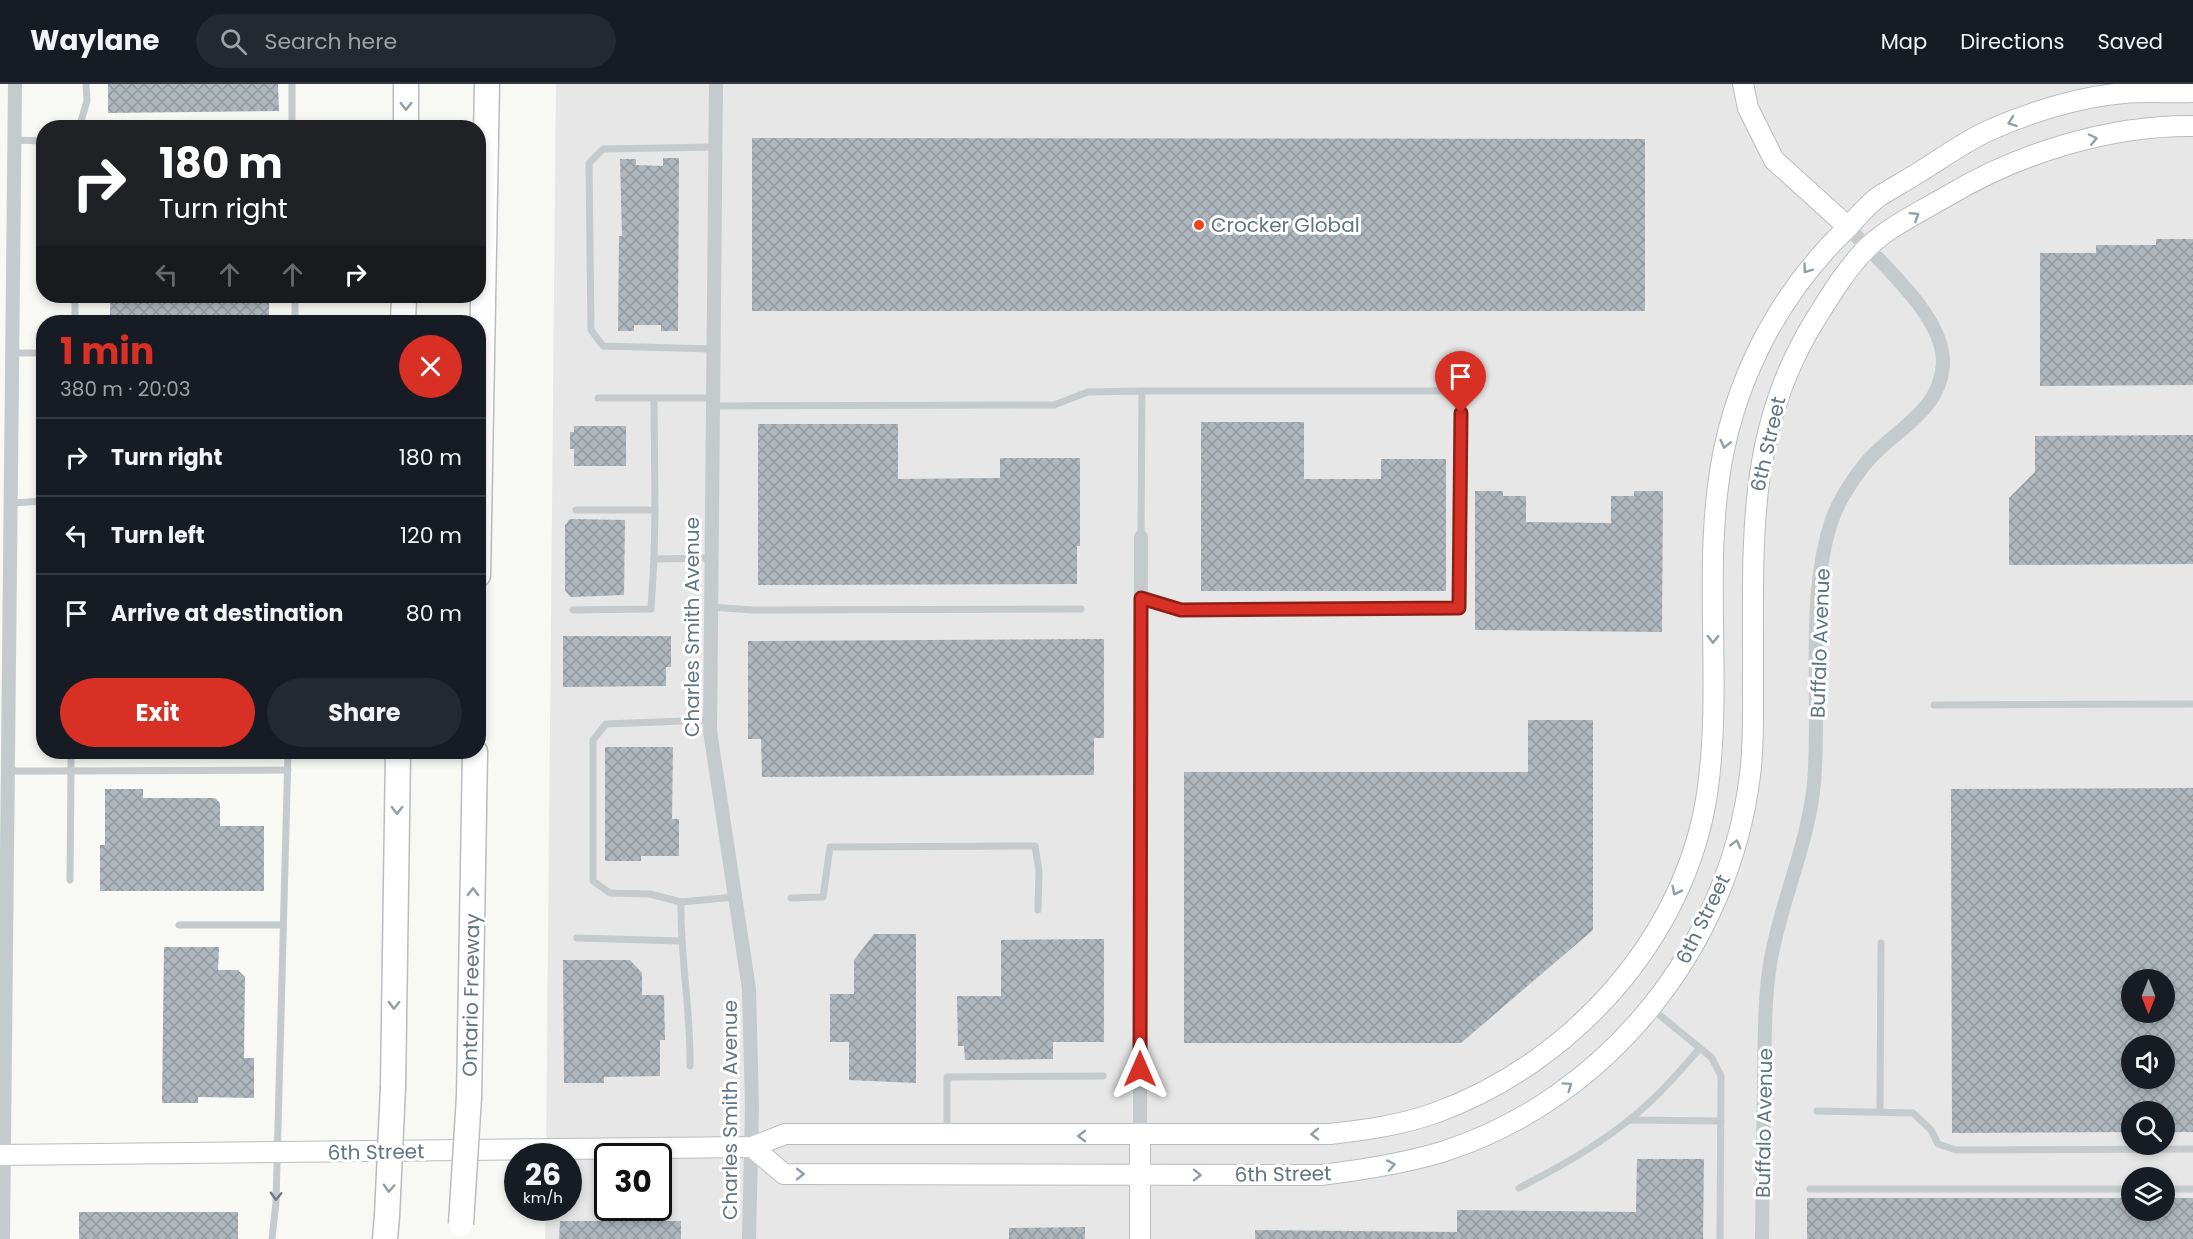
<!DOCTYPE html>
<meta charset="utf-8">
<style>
body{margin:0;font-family:Poppins,sans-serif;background:#242831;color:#f1f3f6;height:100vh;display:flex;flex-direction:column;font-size:22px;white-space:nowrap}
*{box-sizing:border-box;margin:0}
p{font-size:20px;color:#9ea1a6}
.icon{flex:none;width:33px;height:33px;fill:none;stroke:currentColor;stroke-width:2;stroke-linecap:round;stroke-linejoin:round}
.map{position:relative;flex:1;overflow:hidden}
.details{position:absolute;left:36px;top:231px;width:450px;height:444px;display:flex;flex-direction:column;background:#171b24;border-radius:24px;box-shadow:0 3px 9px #0003}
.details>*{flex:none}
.top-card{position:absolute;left:36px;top:36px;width:450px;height:183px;border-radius:24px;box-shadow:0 3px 9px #0003;background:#202124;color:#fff;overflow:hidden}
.needle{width:39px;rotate:180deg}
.fabs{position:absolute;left:2121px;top:885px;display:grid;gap:12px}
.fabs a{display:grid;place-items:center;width:54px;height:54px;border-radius:50%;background:#171b24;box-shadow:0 3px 9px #0003;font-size:30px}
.speed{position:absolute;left:504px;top:1059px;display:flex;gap:12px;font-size:30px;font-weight:700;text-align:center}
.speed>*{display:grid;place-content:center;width:78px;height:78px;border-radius:50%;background:#171b24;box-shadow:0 3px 9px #0003;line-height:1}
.speed small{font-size:15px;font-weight:400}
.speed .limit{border:3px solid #111;border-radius:9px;background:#fff;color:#111}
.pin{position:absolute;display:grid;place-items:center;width:51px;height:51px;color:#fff;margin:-62px -26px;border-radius:50% 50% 50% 0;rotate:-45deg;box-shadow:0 0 6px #0007}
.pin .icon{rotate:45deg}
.me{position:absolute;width:66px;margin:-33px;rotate:0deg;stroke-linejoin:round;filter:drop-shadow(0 0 4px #0008)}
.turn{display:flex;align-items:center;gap:21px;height:126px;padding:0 24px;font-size:27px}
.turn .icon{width:78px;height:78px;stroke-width:2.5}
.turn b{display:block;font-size:42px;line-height:51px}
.lanes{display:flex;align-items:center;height:57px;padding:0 24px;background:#0003;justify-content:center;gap:30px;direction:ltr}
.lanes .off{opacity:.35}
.round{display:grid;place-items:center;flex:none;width:63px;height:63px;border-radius:32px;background:#242831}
.overview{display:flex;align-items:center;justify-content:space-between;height:102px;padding:0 24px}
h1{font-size:36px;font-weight:700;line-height:45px;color:#d93025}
.cta{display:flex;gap:12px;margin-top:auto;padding:12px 24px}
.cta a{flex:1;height:69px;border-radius:36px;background:#d93025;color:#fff;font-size:24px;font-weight:700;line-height:69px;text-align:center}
.cta a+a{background:#242831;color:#f1f3f6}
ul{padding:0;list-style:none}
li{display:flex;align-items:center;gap:18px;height:78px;padding:0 24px;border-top:2px solid #363941}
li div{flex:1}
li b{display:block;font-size:22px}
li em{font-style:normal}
header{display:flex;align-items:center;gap:36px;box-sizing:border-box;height:84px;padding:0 30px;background:#171b24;border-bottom:2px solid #363941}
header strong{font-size:28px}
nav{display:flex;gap:33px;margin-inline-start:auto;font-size:21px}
.search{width:420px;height:54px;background:#242831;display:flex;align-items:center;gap:15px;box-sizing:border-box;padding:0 21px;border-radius:33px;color:#9ea1a6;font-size:22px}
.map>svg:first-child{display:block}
.built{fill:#e6e7e6;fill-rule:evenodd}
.building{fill:url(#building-cross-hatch);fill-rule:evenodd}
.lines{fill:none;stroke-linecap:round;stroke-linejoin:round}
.secondary-casing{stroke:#b7bdc2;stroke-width:22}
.highway-casing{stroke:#b9bdc0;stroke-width:27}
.lane{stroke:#c5cacd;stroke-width:7}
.street{stroke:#c5cacd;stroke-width:14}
.secondary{stroke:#fff;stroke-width:20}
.highway{stroke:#fff;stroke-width:24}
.highway-bridge-casing{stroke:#b9bdc0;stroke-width:27;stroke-linecap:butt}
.highway-bridge{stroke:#fff;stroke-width:24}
.oneway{stroke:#909ea8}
.oneway2{stroke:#657987}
.route-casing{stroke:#8d1f18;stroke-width:15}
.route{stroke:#d93025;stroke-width:10}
.poi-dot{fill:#f2421b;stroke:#fff;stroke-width:2}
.labels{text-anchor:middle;stroke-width:6;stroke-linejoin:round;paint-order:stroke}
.poi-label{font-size:20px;fill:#607583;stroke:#fff;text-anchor:start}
.street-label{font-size:20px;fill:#607583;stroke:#fff}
</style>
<header>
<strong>Waylane</strong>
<div class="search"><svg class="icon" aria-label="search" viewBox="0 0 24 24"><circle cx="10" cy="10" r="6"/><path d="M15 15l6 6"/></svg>Search here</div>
<nav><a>Map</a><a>Directions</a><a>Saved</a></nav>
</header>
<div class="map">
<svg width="2193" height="1155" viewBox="0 0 2193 1155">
<defs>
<pattern id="building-cross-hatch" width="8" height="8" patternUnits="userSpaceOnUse" patternTransform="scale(1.5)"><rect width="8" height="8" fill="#aeb7bd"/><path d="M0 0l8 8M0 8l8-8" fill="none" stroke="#91999f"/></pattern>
</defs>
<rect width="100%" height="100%" fill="#f8f8f5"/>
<path class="built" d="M556,0H2193V1155H545L546,1124H568V1072H546ZM2132,896H2164V928H2132ZM2132,962H2164V994H2132ZM2132,1028H2164V1060H2132ZM608,1072H658V1124H608ZM2132,1094H2164V1126H2132Z"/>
<g class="building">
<polygon points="108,0 278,0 279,27 108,29"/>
<polygon points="752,54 1645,55 1645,227 752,227"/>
<polygon points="663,74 679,74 678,247 661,247 661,241 634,241 634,247 618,247 619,152 622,152 620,75 636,75 636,81 663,82"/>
<polygon points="2156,155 2193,155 2193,301 2040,302 2040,169 2096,169 2096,161 2156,161"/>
<rect x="110" y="212" width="159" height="26"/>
<polygon points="1201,338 1304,338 1304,395 1381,395 1381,375 1446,375 1446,507 1201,507"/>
<polygon points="758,340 898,340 898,395 1000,394 1000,374 1080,374 1080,462 1077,462 1077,500 758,501"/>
<polygon points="574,342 626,342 626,382 574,382 574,365 570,365 570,348 574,348"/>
<polygon points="2193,351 2193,480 2009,481 2009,414 2035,388 2035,352"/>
<polygon points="1475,407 1503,407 1503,412 1526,412 1526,438 1611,439 1611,412 1634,412 1634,407 1663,407 1662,548 1475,546"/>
<polygon points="570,435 625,436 624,511 571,513 565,507 565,441"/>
<polygon points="563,552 671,552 671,583 666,583 666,602 563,603"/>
<polygon points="1104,555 1104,654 1094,654 1094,691 762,693 761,655 748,655 748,557"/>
<polygon points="1528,636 1593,636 1593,846 1461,959 1184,959 1184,688 1528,688"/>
<polygon points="605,663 673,663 672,735 679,735 679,772 641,772 641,777 605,777"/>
<path d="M2193,704V1048H2164V1028H2132V1048L1952,1049L1951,705ZM2132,896H2164V928H2132ZM2132,962H2164V994H2132Z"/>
<polygon points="105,705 143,705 143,714 215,714 220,719 220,742 264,742 264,807 100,807 100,761 105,761"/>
<polygon points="874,850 916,850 916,999 849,996 849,958 830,958 830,910 854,910 854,876"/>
<polygon points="1104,855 1104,958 1053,958 1053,975 965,976 964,962 958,962 957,912 1001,912 1001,856"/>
<polygon points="164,863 219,863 218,886 238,886 245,893 244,974 254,974 254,1014 198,1013 198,1019 162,1019"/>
<polygon points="563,876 630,876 642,889 642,911 664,911 665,956 660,956 660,992 604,993 604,999 564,999"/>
<polygon points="1637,1075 1704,1075 1703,1155 1255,1155 1255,1146 1457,1148 1457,1126 1636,1128"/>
<polygon points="1807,1114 2132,1114 2132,1126 2164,1126 2164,1114 2193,1114 2193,1155 1807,1155"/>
<rect x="79" y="1128" width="159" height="27"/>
<polygon points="560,1137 681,1137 681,1155 559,1155"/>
<polygon points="1085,1143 1085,1155 1009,1155 1009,1144"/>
</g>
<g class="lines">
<defs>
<g id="secondary">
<polyline points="1743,0 1748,24 1774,76 1848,143"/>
<path d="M752,1063L784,1090L1321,1091C1362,1086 1402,1080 1442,1068C1608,1015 1729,862 1750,691C1754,660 1753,629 1753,598C1754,467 1743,352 1815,236C1830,212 1845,187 1865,166C1887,143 1922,127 1949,111C2020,69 2110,41 2193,42"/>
<path d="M0,1071L752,1063L785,1050H1330C1366,1046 1401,1041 1435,1029C1571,980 1685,855 1707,710C1722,608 1705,504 1718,402C1730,304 1775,214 1845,146C1856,135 1866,122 1878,113C1891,105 1905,97 1918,89C1941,75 1965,57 1990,46C2031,28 2079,13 2124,9C2146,7 2170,9 2193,8"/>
<polyline points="1140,1155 1140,1052"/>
</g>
<g id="highway">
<polyline points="406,44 406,0"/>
<polyline points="403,238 404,212"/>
<polyline points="478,491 487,0"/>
<polyline points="393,1003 398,668"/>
<polyline points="469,1013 475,668"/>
<polyline points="385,1155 387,1132"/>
</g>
</defs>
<use href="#secondary" class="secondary-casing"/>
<use href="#highway" class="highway-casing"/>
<g class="lane">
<polyline points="292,0 292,44"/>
<polyline points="79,44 87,17 86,0"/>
<polyline points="15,56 44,57"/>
<polyline points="75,212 75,238"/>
<polyline points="295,212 295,238"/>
<polyline points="713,265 603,262 591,246 589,79 603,65 716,63"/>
<polyline points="13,269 44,269"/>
<polyline points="598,314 713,314"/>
<polyline points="654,315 655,426"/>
<polyline points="713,322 1054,321 1088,308 1142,307 1141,453"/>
<polyline points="12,419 44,417"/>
<polyline points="576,426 655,426 654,475 711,474"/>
<polyline points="1141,514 1181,526 1459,524 1461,307 1142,307"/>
<polyline points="711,523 752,526 1081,525"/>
<polyline points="573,526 651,525 654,475"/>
<polyline points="1934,621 2193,620"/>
<polyline points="710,636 606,640 593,656 593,797 610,809 650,810 681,818 735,813"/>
<polyline points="9,687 71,687 71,668"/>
<polyline points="70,796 71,687 288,686"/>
<polyline points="791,814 823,813 830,763 1035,762 1039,787 1038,826"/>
<path d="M681,818C680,873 691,927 690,982"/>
<polyline points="179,841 283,841"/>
<polyline points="577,854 681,857"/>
<polyline points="1651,924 1712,974 1721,992 1720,1155"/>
<polyline points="1880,1026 1881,859"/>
<polyline points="1817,1027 1913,1029 1931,1046 1938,1060 1956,1066 2193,1065"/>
<polyline points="1629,1036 1721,1037"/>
<polyline points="947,1047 947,993 1103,992"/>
<path d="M1519,1104C1567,1079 1614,1053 1653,1015C1670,999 1685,981 1700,964"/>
<polyline points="1810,1105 2132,1105"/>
<polyline points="2164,1105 2193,1105"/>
<polyline points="272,1155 276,1118 288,668"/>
</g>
<g class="street">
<polyline points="716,0 710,647 749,905 752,1023 749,1155"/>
<polyline points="1140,1052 1141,453"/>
<polyline points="3,1155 15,0"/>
<path d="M1762,1155C1763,1102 1763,1049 1764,996C1765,957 1764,918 1770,880C1780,819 1808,762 1814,699C1821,616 1806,521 1830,442C1836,421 1851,397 1865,380C1893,346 1940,329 1943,280C1945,232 1878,177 1848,143"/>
</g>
<use href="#secondary" class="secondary"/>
<use href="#highway" class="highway"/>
<defs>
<g id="highway-bridge">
<polyline points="387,1132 393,1003"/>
<polyline points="461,1140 469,1013"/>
</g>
</defs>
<use href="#highway-bridge" class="highway-bridge-casing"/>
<use href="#highway-bridge" class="highway-bridge"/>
</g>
<defs><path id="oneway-chevron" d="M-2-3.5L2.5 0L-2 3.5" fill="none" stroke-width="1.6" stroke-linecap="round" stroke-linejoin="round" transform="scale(1.5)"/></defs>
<g class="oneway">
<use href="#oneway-chevron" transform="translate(406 22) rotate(91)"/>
<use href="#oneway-chevron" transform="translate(2012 38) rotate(160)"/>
<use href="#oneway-chevron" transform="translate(2093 55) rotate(-12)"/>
<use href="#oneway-chevron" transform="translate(1915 132) rotate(-32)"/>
<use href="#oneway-chevron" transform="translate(1807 185) rotate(126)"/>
<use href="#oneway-chevron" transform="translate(1725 360) rotate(103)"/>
<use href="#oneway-chevron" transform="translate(1713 555) rotate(91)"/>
<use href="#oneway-chevron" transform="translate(397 726) rotate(91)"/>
<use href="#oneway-chevron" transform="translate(1736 760) rotate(-74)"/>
<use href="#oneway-chevron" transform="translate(1676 807) rotate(116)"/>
<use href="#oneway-chevron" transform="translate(473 808) rotate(-89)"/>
<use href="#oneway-chevron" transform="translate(394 921) rotate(91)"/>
<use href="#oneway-chevron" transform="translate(1568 1002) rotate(-35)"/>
<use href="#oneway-chevron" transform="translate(1315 1050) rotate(179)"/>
<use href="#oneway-chevron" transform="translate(1082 1052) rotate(180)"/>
<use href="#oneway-chevron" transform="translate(1391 1081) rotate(-11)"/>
<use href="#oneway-chevron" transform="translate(800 1090)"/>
<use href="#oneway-chevron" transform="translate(1197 1091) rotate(1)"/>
<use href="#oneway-chevron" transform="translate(389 1104) rotate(93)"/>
</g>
<use class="oneway2" href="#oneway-chevron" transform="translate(276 1112) rotate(92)"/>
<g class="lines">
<defs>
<polyline id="route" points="1140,985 1141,514 1181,526 1459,524 1461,329"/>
</defs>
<use href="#route" class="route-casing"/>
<use href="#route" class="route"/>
</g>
<circle class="poi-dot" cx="1199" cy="141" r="6"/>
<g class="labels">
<g class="poi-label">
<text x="1211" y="148">Crocker Global</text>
</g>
<g class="street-label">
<text transform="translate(1768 360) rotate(-77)" y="7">6th Street</text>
<text transform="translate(692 543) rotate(-90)" y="7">Charles Smith Avenue</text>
<text transform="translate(1820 559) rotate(-88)" y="7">Buffalo Avenue</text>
<text transform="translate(1703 835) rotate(-64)" y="7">6th Street</text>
<text transform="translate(471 911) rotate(-89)" y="7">Ontario Freeway</text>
<text transform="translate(730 1026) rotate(-90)" y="7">Charles Smith Avenue</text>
<text transform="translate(1764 1039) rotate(-89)" y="7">Buffalo Avenue</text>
<text transform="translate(376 1068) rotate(-1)" y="7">6th Street</text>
<text transform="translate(1283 1090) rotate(-1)" y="7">6th Street</text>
</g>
</g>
</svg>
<div class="fabs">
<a><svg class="needle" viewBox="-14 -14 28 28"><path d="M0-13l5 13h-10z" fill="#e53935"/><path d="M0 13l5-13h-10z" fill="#9ea1a6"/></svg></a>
<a><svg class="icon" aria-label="sound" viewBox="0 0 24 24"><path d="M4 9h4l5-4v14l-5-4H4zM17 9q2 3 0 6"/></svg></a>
<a><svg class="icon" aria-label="search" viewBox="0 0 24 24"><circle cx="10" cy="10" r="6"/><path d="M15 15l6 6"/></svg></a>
<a><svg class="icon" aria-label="layers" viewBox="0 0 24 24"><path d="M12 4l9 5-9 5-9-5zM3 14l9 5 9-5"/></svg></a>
</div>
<div class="speed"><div>26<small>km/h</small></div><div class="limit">30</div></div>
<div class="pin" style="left:1461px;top:329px;background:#d93025"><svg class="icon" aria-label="arrive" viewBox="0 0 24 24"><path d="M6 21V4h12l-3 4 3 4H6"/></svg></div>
<svg class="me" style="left:1140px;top:985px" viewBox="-20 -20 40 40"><path d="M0-17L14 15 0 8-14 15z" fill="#d93025" stroke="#fff" stroke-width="4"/></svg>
<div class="top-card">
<div class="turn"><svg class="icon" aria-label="right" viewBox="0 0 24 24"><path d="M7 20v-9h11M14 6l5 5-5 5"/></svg><div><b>180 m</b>Turn right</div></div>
<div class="lanes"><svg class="icon off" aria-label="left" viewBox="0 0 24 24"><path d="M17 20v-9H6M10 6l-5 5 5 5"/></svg><svg class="icon off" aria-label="ahead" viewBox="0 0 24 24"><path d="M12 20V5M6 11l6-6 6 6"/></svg><svg class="icon off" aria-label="ahead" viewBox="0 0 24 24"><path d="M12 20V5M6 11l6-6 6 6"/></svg><svg class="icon" aria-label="right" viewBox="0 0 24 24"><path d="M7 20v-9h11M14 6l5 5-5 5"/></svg></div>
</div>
<section class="details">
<div class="overview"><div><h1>1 min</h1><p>380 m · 20:03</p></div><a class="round" style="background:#d93025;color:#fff"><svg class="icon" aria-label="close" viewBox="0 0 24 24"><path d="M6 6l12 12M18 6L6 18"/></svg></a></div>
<ul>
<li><svg class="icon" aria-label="right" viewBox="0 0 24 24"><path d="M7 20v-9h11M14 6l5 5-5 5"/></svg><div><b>Turn right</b></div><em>180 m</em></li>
<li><svg class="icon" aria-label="left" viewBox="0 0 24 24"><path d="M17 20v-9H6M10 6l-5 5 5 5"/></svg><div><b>Turn left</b></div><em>120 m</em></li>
<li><svg class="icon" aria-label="arrive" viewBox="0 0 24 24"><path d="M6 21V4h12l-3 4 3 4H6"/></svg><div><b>Arrive at destination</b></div><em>80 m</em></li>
</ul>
<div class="cta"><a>Exit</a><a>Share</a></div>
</section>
</div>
